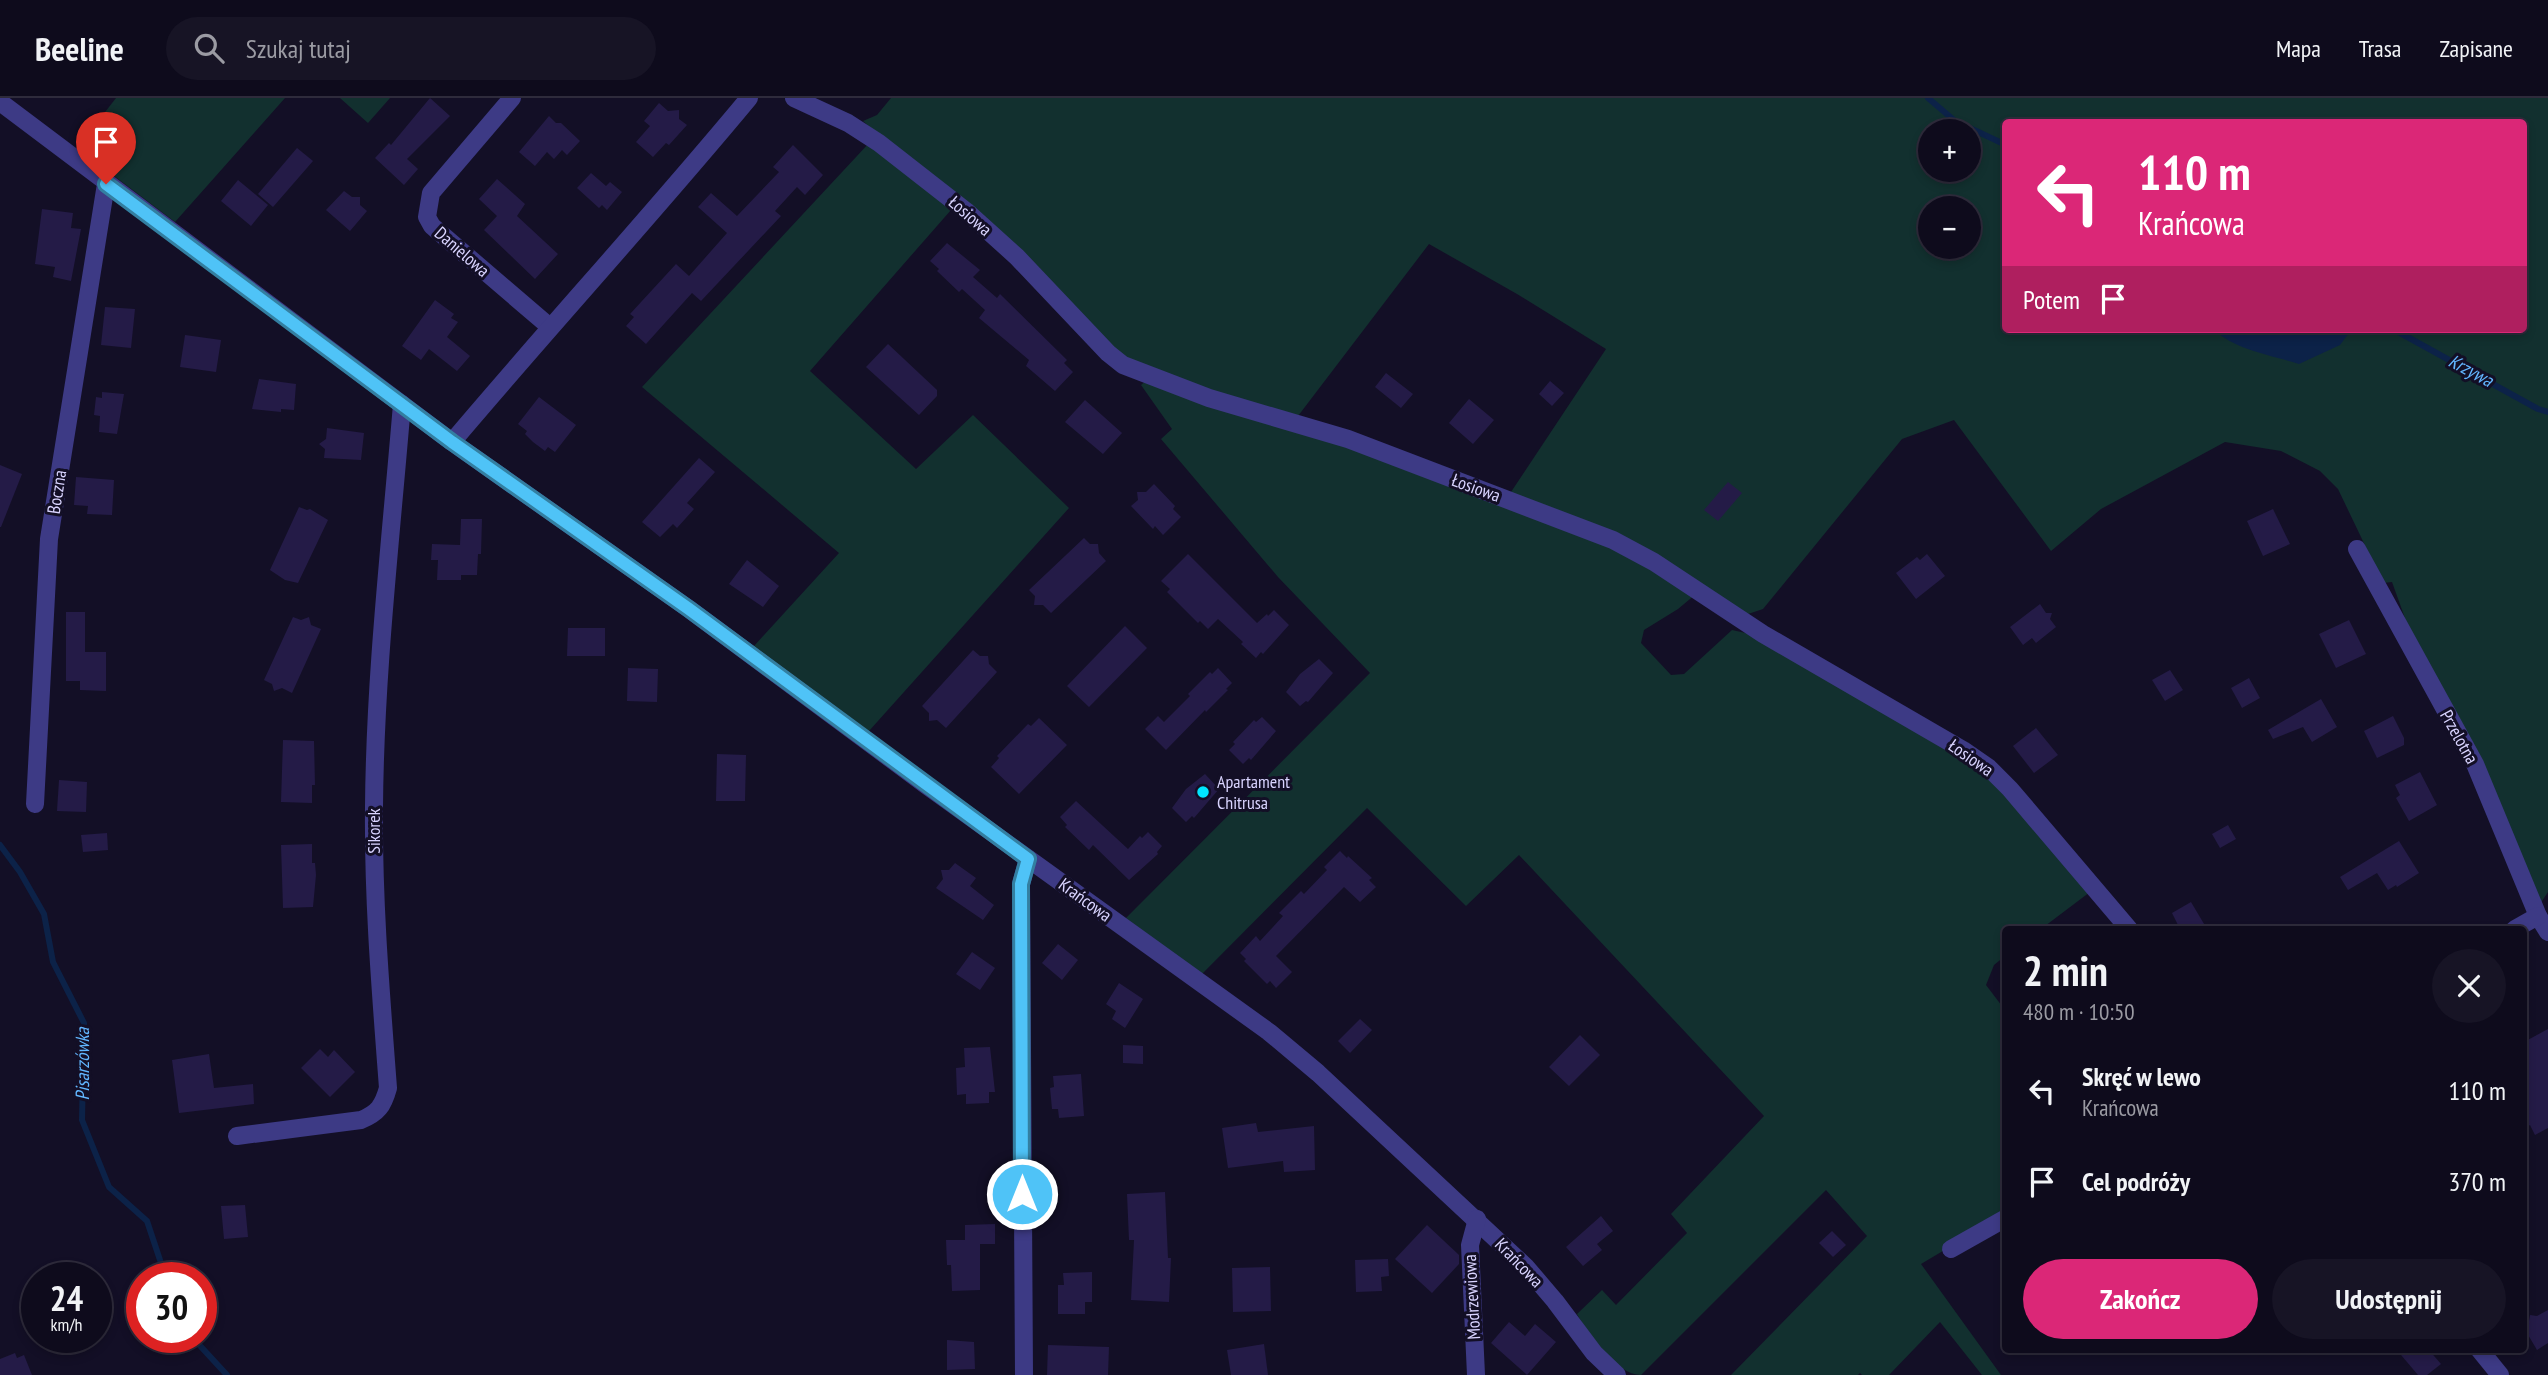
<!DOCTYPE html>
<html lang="pl">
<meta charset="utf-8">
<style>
body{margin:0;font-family:"PT Sans Narrow",sans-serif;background:#171425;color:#f1f3f6;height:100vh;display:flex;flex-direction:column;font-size:26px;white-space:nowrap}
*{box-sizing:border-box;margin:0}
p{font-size:23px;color:#9b9ba3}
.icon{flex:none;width:38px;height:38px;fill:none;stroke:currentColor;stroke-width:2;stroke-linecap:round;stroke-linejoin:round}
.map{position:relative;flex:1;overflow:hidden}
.drawer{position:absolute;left:2002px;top:828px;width:525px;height:427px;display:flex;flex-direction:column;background:#0e0b1c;border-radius:7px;box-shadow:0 4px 10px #0003,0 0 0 2px #2e2b3b}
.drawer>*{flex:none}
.banner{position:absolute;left:2002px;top:21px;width:525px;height:214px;border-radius:7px;box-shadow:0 4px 10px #0003,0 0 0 2px #2e2b3b;background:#db2777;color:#fff;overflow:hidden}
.fabs{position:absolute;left:1918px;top:21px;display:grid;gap:14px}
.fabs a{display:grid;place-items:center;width:63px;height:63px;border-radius:50%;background:#0e0b1c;box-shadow:0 4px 10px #0003,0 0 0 2px #2e2b3b;font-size:35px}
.speed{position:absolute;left:21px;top:1164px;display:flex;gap:14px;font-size:35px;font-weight:700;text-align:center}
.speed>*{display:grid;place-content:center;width:91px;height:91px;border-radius:50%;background:#0e0b1c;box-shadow:0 4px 10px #0003,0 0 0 2px #2e2b3b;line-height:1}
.speed small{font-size:18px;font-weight:400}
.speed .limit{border:10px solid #d22;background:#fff;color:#111}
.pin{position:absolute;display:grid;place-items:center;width:60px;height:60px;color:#fff;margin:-72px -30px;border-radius:50% 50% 50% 0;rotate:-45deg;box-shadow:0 0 7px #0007}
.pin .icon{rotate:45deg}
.me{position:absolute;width:77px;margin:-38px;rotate:0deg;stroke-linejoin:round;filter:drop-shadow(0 0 5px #0008)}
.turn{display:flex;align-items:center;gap:24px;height:147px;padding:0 21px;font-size:32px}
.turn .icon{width:91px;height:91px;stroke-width:2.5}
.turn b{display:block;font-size:49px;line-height:60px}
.then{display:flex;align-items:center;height:66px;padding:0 21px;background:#0003;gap:14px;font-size:26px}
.round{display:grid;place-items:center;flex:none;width:74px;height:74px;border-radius:37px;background:#171425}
.head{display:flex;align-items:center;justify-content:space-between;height:119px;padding:0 21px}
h1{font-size:42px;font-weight:700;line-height:52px}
.action{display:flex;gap:14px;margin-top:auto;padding:14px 21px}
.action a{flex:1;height:80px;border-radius:42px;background:#db2777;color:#fff;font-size:28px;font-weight:700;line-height:80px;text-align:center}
.action a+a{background:#171425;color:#f1f3f6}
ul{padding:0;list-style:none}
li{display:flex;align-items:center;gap:21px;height:91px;padding:0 21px}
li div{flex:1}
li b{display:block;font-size:26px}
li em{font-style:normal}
header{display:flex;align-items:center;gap:42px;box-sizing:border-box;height:98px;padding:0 35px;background:#0e0b1c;border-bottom:2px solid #2e2b3b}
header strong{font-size:33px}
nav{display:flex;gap:38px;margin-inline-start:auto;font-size:24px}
.search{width:490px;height:63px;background:#171425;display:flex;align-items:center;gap:18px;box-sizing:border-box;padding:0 24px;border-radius:38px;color:#9b9ba3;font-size:26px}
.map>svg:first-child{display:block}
.green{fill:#12302f;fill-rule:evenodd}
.water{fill:#0c2248}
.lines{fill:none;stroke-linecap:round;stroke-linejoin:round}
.stream{stroke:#0c2248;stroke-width:6}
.building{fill:#241b47}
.minor{stroke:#3d3a85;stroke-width:18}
.route-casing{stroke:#337fa1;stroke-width:18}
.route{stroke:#4fc3f7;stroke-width:12}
.poi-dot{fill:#00e5ff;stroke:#130f26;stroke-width:2.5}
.labels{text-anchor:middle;stroke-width:6;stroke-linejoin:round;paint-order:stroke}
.street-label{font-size:18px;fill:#d9d4ff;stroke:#130f26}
.poi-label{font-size:18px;fill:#d9d4ff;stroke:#130f26;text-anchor:start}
.water-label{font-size:19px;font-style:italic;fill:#62b6ff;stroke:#130f26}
</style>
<header>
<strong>Beeline</strong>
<div class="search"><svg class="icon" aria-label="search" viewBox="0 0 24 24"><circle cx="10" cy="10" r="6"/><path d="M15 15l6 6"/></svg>Szukaj tutaj</div>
<nav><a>Mapa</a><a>Trasa</a><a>Zapisane</a></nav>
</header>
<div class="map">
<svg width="2548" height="1277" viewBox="0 0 2548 1277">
<rect width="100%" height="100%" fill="#130f26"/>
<g class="green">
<polygon points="116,0 285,0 175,124 77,50"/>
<polygon points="340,0 390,0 368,25"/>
<path d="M891,0H2548V794L2540,806L2415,548L2392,484L2383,485L2338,391L2320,373L2281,353L2225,344L2101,411L2051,453L1954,322L1902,341L1763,511L1742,518L1509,397L1606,251L1517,196L1429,146L1295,322L1131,263L1110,248L863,23L877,17ZM2006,24H2524V231H2006ZM1930,33H1969V72H1930ZM1930,110H1969V149H1930Z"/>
<polygon points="870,44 951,112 810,273 916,371 973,317 1069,410 869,633 754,548 839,455 642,289"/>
<path d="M1147,282L1346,348L1610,446L1696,496L1678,511L1644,532L1641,545L1671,577L1684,576L1732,532L1759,538L1983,675L2005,695L2090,794L2041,831H2006L2005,858L1994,867L1986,887L2005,912V1116L1921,1166L2001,1277H1982L1940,1224L1889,1277H1862L1860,1275L1858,1277H1731L1867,1138L1826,1092L1641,1277C1616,1277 1588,1236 1577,1216L1602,1192L1616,1207L1687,1135L1671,1116L1764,1018L1519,757L1466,808L1367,710L1201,877L1126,820L1370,575L1278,479L1161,341L1172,331L1141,287Z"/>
</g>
<path class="water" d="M2213,231H2352L2340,247L2299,266C2271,257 2235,252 2213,231Z"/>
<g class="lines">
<g class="stream">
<polyline points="1928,0 1955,23 2006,47"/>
<polyline points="2393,231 2538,311 2548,314"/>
<polyline points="0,747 20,774 44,816 53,864 84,925 82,1022 109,1089 147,1123 166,1180"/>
<polyline points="192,1239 227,1277"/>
</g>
</g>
<g class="building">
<polygon points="430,0 450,18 407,61 418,71 404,87 375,60 389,45 391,47"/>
<polygon points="659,5 668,13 679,12 679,21 687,27 669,47 666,45 653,59 636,44 650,28 644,23"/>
<polygon points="549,18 556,25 561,25 580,43 567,57 562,52 554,61 547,54 535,68 519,54"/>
<polygon points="793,47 823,77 805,97 797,89 775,113 781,118 701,203 692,195 646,246 626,228 634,219 630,216 676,166 689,178 727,135 698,109 711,95 737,118 779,74 773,69"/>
<polygon points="297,50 313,63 273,109 258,96"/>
<polygon points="591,75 606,88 610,84 622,94 607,112 602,107 599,110 577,90"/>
<polygon points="497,81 525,106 517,118 558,156 535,181 484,132 497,118 479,101"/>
<polygon points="238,82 268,107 251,128 221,103"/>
<polygon points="344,93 352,99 360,99 360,107 367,113 350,133 326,112"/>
<polygon points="42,111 73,115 71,130 81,131 71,183 53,179 55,169 35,166"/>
<polygon points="947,145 980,172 973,179 997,200 1000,196 1067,262 1064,265 1073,274 1055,293 1026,268 1029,262 979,220 985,212 962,191 959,194 937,173 939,171 930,163"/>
<polygon points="435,202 454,216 451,220 458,224 447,239 470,258 457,273 429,251 421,262 402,248"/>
<polygon points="105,209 135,211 131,250 101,247"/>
<polygon points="185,237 221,242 216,274 180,269"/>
<polygon points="888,246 937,292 937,298 919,317 866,269"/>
<polygon points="1386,275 1413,296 1401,310 1375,289"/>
<polygon points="259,281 296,286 294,312 281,311 281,314 252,311"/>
<polygon points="1550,283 1564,295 1552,308 1539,296"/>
<polygon points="102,294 124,296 117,336 99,334 100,318 94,317 96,299 102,300"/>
<polygon points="539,299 576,327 555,354 548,349 545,353 533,344 525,336 527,333 518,326"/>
<polygon points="1469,301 1494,322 1473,346 1449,325"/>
<polygon points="1085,302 1122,335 1103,356 1065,324"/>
<polygon points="327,330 364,335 361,362 324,360 325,351 319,346 326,341"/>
<polygon points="699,360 715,374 687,405 694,411 677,430 673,426 660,439 642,424"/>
<polygon points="0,367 22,376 1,429 0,429"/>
<polygon points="76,379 114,382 112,417 87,416 88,408 74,407"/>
<polygon points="1728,384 1742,395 1718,423 1704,412"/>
<polygon points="1154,386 1175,408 1173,411 1181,419 1163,437 1155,428 1153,431 1131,408 1138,402 1137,394 1146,394"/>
<polygon points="299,409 307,412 310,411 328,422 298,485 285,482 270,472"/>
<polygon points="2273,411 2290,446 2263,458 2247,423"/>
<polygon points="461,421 482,421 481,456 478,456 477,477 461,477 461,482 437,482 438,462 431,462 432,446 460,447"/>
<polygon points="1084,440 1090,446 1098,446 1099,455 1106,463 1051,515 1043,507 1034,507 1035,498 1029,492"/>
<polygon points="1188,456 1257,525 1267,516 1268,518 1274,512 1289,527 1263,556 1261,554 1256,560 1241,546 1243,544 1218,521 1208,531 1200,523 1198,525 1167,494 1170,491 1161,483"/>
<polygon points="1927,456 1945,478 1916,501 1896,475 1917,459 1920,462"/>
<polygon points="747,462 779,488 763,509 729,486"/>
<polygon points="2040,506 2046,515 2052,515 2050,521 2056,529 2036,545 2032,540 2023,547 2010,529"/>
<polygon points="66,514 85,514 85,554 106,554 106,593 80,592 80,583 66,583"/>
<polygon points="293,519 301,522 309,519 311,527 321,531 292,595 282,590 274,593 272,586 264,582"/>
<polygon points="2349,522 2366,556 2336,570 2319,536"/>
<polygon points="1125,528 1147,550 1089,609 1067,588"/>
<polygon points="568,530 605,530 605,558 567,558"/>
<polygon points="973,552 980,558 988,558 989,566 997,574 946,630 937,622 929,623 929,615 922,608"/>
<polygon points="1319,561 1333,575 1308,604 1306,603 1300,608 1286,594 1300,576"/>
<polygon points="628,570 658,571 657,604 627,603"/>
<polygon points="1218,570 1232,585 1226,591 1228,592 1206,614 1205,612 1166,652 1145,631 1158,618 1164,624 1190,598 1188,596 1210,574 1212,576"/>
<polygon points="2170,572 2183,592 2165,603 2152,582"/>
<polygon points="2249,580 2260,600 2242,610 2231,590"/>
<polygon points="2321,601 2337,629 2312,644 2303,629 2273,641 2268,632"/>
<polygon points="2393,618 2404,640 2404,647 2377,660 2364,633"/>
<polygon points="1262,619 1276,633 1251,662 1249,660 1243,666 1229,652 1235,646 1233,644 1254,622 1256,624"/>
<polygon points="1039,620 1067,647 1019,696 991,669 999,660 997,658 1028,626 1031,628"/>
<polygon points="2036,630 2058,657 2034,675 2013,648"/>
<polygon points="283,642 314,643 315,687 312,687 312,705 281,704"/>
<polygon points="717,656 746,657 745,703 716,703"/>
<polygon points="2420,674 2437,707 2409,723 2396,700 2400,697 2395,687"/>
<polygon points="1205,676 1219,691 1194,720 1192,718 1186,724 1172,710 1186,691"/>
<polygon points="59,682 87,684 86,714 57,713"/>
<polygon points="1076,703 1128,751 1140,738 1142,740 1148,734 1162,748 1157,754 1158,756 1129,782 1093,747 1089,752 1065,729 1067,727 1060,719"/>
<polygon points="2228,727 2236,741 2220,750 2212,736"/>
<polygon points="107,735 108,752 83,754 81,737"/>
<polygon points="2399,743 2419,775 2397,789 2396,787 2388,792 2377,775 2348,792 2340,779"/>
<polygon points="312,746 312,765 315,765 316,777 313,809 283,810 281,747"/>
<polygon points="1340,753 1347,760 1348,758 1372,780 1369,782 1376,789 1360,804 1344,789 1276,858 1292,874 1276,890 1270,883 1267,886 1244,863 1246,861 1240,855 1256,838 1260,843 1283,818 1279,815 1301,793 1304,796 1327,772 1324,769"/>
<polygon points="955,765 976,780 970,788 994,807 983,822 936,790 943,781 941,772 949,772"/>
<polygon points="2191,804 2207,831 2180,831 2172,815"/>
<polygon points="1058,846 1078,862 1062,882 1042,865"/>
<polygon points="972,854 995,870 980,892 956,876"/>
<polygon points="1119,885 1143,901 1125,930 1112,921 1116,913 1106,906"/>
<polygon points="1360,921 1372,932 1350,955 1338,943"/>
<polygon points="2548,931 2548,1030 2535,1037 2530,1027 2524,1031 2524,944"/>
<polygon points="1580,937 1600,957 1569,988 1549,969"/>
<polygon points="1123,947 1143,948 1143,966 1123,965"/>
<polygon points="990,949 995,994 989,994 989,1005 966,1006 966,996 957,997 956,970 965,969 964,950"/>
<polygon points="320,951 328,959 334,952 355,974 330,999 301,970"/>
<polygon points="209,956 214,990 253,986 254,1006 179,1015 172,962"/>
<polygon points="1081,976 1084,1018 1059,1020 1058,1011 1052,1011 1050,990 1054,989 1053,978"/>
<polygon points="1256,1025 1258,1034 1314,1028 1315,1072 1284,1074 1283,1063 1228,1070 1222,1030"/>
<polygon points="1165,1094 1168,1160 1171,1160 1169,1204 1131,1202 1134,1142 1129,1142 1127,1096"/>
<polygon points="245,1107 248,1139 224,1141 221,1108"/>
<polygon points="1601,1118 1613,1133 1597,1146 1602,1152 1583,1168 1566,1149"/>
<polygon points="995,1126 995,1146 980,1146 980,1192 952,1193 951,1167 947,1167 946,1142 965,1142 965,1127"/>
<polygon points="1427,1127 1459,1157 1459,1166 1432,1195 1395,1161"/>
<polygon points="1832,1133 1846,1147 1833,1159 1819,1145"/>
<polygon points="1388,1161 1389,1178 1381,1179 1382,1193 1356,1194 1355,1162"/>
<polygon points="1270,1169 1271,1213 1233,1214 1232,1170"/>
<polygon points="1092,1174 1092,1204 1085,1204 1085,1216 1058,1216 1058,1187 1064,1187 1063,1175"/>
<polygon points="2548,1212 2548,1245 2537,1252 2524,1230 2524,1226 2529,1223 2530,1217 2537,1218"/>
<polygon points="1509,1224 1525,1238 1535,1226 1556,1244 1527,1277 1491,1245"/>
<polygon points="947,1242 974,1244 975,1271 947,1272"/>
<polygon points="1264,1246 1268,1277 1231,1277 1227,1252"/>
<polygon points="1048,1247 1109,1249 1108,1277 1047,1277"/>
<polygon points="2396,1251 2428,1251 2441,1266 2427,1277 2418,1277"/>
<polygon points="15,1255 17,1260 24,1257 32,1277 0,1277 0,1261"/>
</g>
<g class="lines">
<g class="minor">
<polyline points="512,0 431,95 427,119 432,128 550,229"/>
<polyline points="794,0 848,25 879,45 966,113 1017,159 1108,255 1123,267 1209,300 1348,341 1613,442 1654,464 1763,536 1963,652 1989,670 2010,691 2129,831"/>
<polyline points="0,4 452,344 689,511 926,687 1269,934 1318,975 1526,1169 1555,1203 1594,1255 1617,1277"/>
<path d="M452,344C550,228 652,117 749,0"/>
<polyline points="2357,451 2475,666 2538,818 2548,834"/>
<polyline points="35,706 49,441 106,86"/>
<polyline points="2515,831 2538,818"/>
<path d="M237,1038L361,1022C378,1015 383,1008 388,990C381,897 373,803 374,709C375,575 391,440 402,306"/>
<polyline points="1951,1151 2006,1120"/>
<polyline points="2479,1251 2500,1277"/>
<polyline points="1024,1277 1021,786 1028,761"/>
<polyline points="1476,1277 1470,1147 1477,1121"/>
</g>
</g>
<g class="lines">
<defs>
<polyline id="route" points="106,86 452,344 689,511 1028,761 1021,786 1022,1096"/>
</defs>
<use href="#route" class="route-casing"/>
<use href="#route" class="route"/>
</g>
<circle class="poi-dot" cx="1203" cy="694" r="7"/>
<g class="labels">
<g class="street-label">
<text transform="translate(970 118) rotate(41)" y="6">Łosiowa</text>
<text transform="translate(462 154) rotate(41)" y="6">Danielowa</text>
<text transform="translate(1476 390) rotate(20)" y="6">Łosiowa</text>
<text transform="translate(57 394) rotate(-81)" y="6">Boczna</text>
<text transform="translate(2459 639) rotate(61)" y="6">Przelotna</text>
<text transform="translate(1971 660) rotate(35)" y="6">Łosiowa</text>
<text transform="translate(374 733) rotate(-90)" y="6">Sikorek</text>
<text transform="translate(1085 802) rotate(36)" y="6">Krańcowa</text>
<text transform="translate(1519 1165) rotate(46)" y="6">Krańcowa</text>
<text transform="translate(1472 1199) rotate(-93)" y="6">Modrzewiowa</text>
</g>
<g class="poi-label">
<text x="1217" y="690">Apartament<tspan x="1217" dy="21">Chitrusa</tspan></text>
</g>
<g class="water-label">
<text transform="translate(2471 272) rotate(28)" y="7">Krzywa</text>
<text transform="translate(82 966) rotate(-90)" y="7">Pisarzówka</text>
</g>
</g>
</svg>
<div class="fabs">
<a>+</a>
<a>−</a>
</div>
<div class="speed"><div>24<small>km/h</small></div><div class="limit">30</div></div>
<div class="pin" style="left:106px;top:86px;background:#d93025"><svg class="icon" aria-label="arrive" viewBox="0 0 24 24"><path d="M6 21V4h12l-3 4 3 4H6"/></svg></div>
<svg class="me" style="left:1022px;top:1096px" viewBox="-20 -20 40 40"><circle r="17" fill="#4fc3f7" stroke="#fff" stroke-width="3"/><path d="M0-11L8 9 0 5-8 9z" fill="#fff"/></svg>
<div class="banner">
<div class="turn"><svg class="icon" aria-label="left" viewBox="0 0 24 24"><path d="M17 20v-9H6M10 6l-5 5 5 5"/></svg><div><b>110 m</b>Krańcowa</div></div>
<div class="then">Potem<svg class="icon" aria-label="arrive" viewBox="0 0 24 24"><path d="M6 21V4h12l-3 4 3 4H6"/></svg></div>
</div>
<section class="drawer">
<div class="head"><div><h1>2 min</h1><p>480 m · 10:50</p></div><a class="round"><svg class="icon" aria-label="close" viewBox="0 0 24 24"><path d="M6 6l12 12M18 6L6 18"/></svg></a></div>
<ul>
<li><svg class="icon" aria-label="left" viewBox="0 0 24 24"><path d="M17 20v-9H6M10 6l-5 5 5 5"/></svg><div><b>Skręć w lewo</b><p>Krańcowa</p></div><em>110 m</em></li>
<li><svg class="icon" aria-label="arrive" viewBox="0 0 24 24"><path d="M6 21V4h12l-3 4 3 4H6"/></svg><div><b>Cel podróży</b></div><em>370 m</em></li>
</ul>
<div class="action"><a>Zakończ</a><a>Udostępnij</a></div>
</section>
</div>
